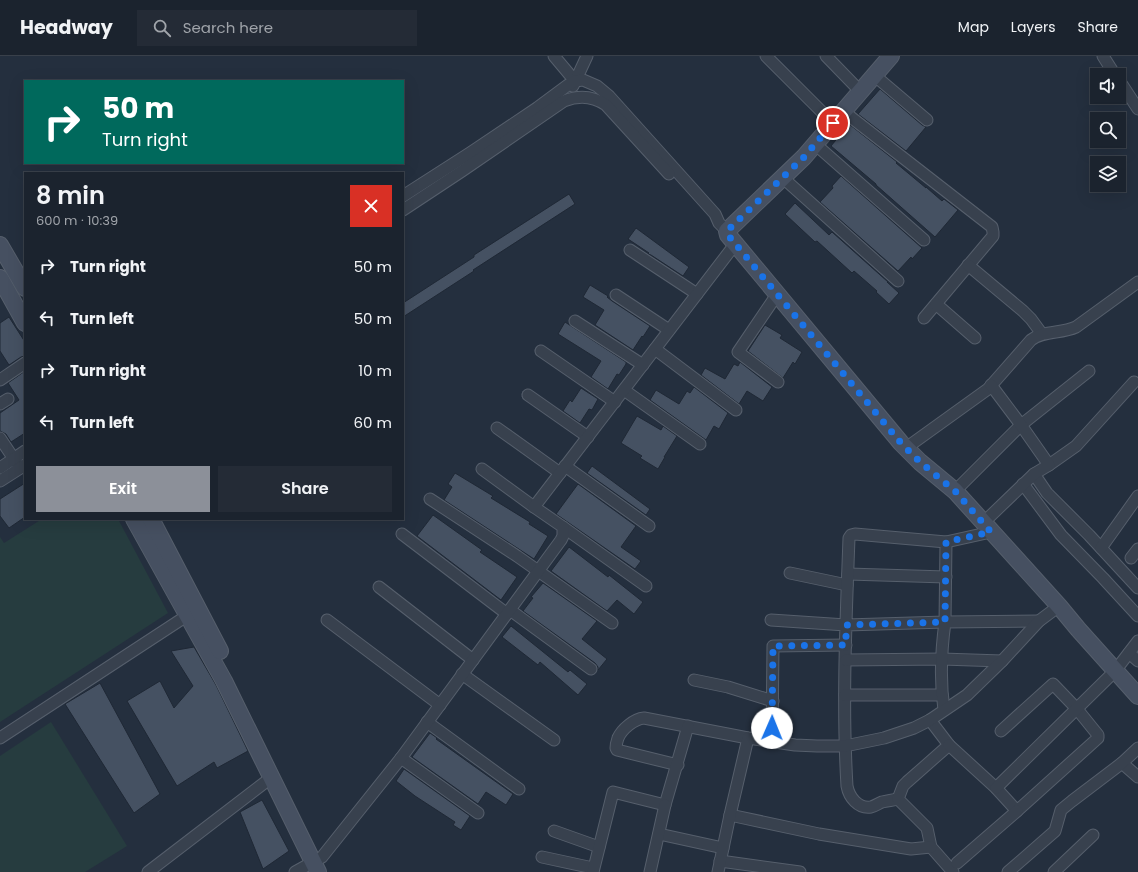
<!DOCTYPE html>
<meta charset="utf-8">
<style>
body{margin:0;font-family:Poppins,sans-serif;background:#242b36;color:#f1f3f6;height:100vh;display:flex;flex-direction:column;font-size:15px;white-space:nowrap}
*{box-sizing:border-box;margin:0}
p{font-size:13px;color:#a0a4aa}
.icon{flex:none;width:22px;height:22px;fill:none;stroke:currentColor;stroke-width:2;stroke-linecap:round;stroke-linejoin:round}
.map{position:relative;flex:1;overflow:hidden}
.panel{position:absolute;left:24px;top:116px;width:380px;height:348px;display:flex;flex-direction:column;background:#1b232e;border-radius:0px;box-shadow:0 4px 16px #0002,0 0 0 1px #39404a}
.panel>*{flex:none}
.top-card{position:absolute;left:24px;top:24px;width:380px;height:84px;border-radius:0px;box-shadow:0 4px 16px #0002,0 0 0 1px #39404a;background:#00695c;color:#fff;overflow:hidden}
.tools{position:absolute;left:1090px;top:12px;display:grid;gap:8px}
.tools a{display:grid;place-items:center;width:36px;height:36px;border-radius:0px;background:#1b232e;box-shadow:0 4px 16px #0002,0 0 0 1px #39404a;font-size:20px}
.pin{position:absolute;display:grid;place-items:center;width:34px;height:34px;color:#fff;margin:-17px;border:2px solid #fff;border-radius:50%;box-shadow:0 1px 4px #0007}
.me{position:absolute;width:44px;margin:-22px;rotate:1deg;stroke-linejoin:round;filter:drop-shadow(0 0 3px #0008)}
.turn{display:flex;align-items:center;gap:14px;height:84px;padding:0 12px;font-size:18px}
.turn .icon{width:52px;height:52px;stroke-width:2.5}
.turn b{display:block;font-size:28px;line-height:34px}
.round{display:grid;place-items:center;flex:none;width:42px;height:42px;border-radius:0px;background:#242b36}
.overview{display:flex;align-items:center;justify-content:space-between;height:68px;padding:0 12px}
h1{font-size:24px;font-weight:600;line-height:30px}
.action{display:flex;gap:8px;margin-top:auto;padding:8px 12px}
.action a{flex:1;height:46px;border-radius:0px;background:#8c9099;color:#fff;font-size:16px;font-weight:600;line-height:46px;text-align:center}
.action a+a{background:#242b36;color:#f1f3f6}
ul{padding:0;list-style:none}
li{display:flex;align-items:center;gap:12px;height:52px;padding:0 12px}
li div{flex:1}
li b{display:block;font-size:15px}
li em{font-style:normal}
header{display:flex;align-items:center;gap:24px;box-sizing:border-box;height:56px;padding:0 20px;background:#1b232e;border-bottom:1px solid #39404a}
header strong{font-size:19px}
nav{display:flex;gap:22px;margin-inline-start:auto;font-size:14px}
.search{width:280px;height:36px;background:#242b36;display:flex;align-items:center;gap:10px;box-sizing:border-box;padding:0 14px;border-radius:0px;color:#a0a4aa;font-size:15px}
.map>svg:first-child{display:block}
.green{fill:#263c3f}
.building{fill:#455162;stroke:#1f2835}
.lines{fill:none;stroke-linecap:round;stroke-linejoin:round}
.street-casing{stroke:#565f6c;stroke-width:13}
.secondary-casing{stroke:#565f6c;stroke-width:18}
.street{stroke:#38414e;stroke-width:11}
.secondary{stroke:#465061;stroke-width:16}
.route{stroke:#1a73e8;stroke-width:7;stroke-dasharray:0 12.6}
</style>
<header>
<strong>Headway</strong>
<div class="search"><svg class="icon" aria-label="search" viewBox="0 0 24 24"><circle cx="10" cy="10" r="6"/><path d="M15 15l6 6"/></svg>Search here</div>
<nav><a>Map</a><a>Layers</a><a>Share</a></nav>
</header>
<div class="map">
<svg width="1138" height="816" viewBox="0 0 1138 816">
<rect width="100%" height="100%" fill="#242f3e"/>
<g class="green">
<polygon points="42,463 118,463 168,557 0,666 0,481 4,487"/>
<polygon points="51,666 127,790 85,816 0,816 0,700"/>
</g>
<g class="building">
<polygon points="880,33 922,69 926,71 906,95 858,58"/>
<polygon points="849,68 897,106 896,107 926,132 926,131 942,145 944,143 958,154 935,181 876,129 876,128 831,90"/>
<polygon points="841,120 922,192 912,203 911,201 898,215 820,146 833,132 832,130"/>
<polygon points="569,138 575,148 473,214 474,215 403,261 403,247 474,201 474,199"/>
<polygon points="795,147 829,179 832,176 888,226 887,226 899,237 889,248 876,236 877,235 854,215 852,217 817,185 815,186 785,158"/>
<polygon points="636,172 689,211 683,220 651,199 648,198 649,197 628,183"/>
<polygon points="590,229 608,240 607,241 612,245 650,270 643,281 642,280 633,294 595,269 604,254 583,241"/>
<polygon points="9,261 25,286 25,300 21,301 9,309 0,295 0,267"/>
<polygon points="565,266 626,306 626,308 619,319 617,318 608,333 591,321 601,305 558,278"/>
<polygon points="765,269 782,279 780,282 802,296 795,308 793,306 783,322 748,295"/>
<polygon points="740,306 772,331 763,345 747,335 739,348 701,319 705,312 725,323 734,308 738,310"/>
<polygon points="25,315 25,377 11,386 6,378 0,375 0,357 19,344 8,327"/>
<polygon points="694,331 728,357 719,373 714,370 706,384 650,344 656,334 679,348 687,335 690,337"/>
<polygon points="581,332 598,343 592,354 589,353 580,367 563,355 570,344 572,346"/>
<polygon points="637,360 661,374 663,370 677,380 664,401 665,401 658,413 640,402 642,400 621,387"/>
<polygon points="592,410 650,453 646,459 587,417"/>
<polygon points="455,417 493,440 491,442 530,466 529,468 548,480 534,503 444,444 452,431 448,428"/>
<polygon points="25,427 25,461 9,472 0,460 0,443"/>
<polygon points="578,428 636,470 621,491 641,505 635,513 556,458"/>
<polygon points="433,459 482,494 480,496 517,521 501,544 417,480"/>
<polygon points="569,491 608,521 609,519 643,546 634,558 617,544 607,555 551,515"/>
<polygon points="543,527 597,565 582,583 607,603 598,614 598,611 595,607 523,555 533,542 531,541"/>
<polygon points="511,570 568,616 570,614 587,628 578,639 540,606 538,609 502,581"/>
<polygon points="194,591 216,629 248,695 217,712 214,706 177,730 127,645 160,625 174,652 193,630 171,595"/>
<polygon points="100,627 160,738 134,757 65,648"/>
<polygon points="430,677 437,682 436,683 513,738 506,749 486,736 478,748 412,701"/>
<polygon points="404,713 470,760 461,774 453,769 455,766 415,740 396,725"/>
<polygon points="262,744 289,795 263,813 240,756"/>
</g>
<g class="lines">
<defs>
<g id="street">
<polyline points="554,0 575,25"/>
<polyline points="766,0 833,67"/>
<polyline points="826,0 860,35"/>
<polyline points="1103,0 1115,19"/>
<polyline points="874,19 927,64"/>
<polyline points="1119,24 1138,53"/>
<polyline points="573,30 587,0"/>
<polyline points="843,55 992,171 993,176 993,180 924,262"/>
<polyline points="815,88 924,184"/>
<polyline points="782,121 898,225"/>
<polyline points="403,140 470,97 537,52 568,29 575,25 583,24 597,30 609,40 715,158 719,167 727,175"/>
<path d="M403,154L462,115L564,45C579,39 593,40 606,49L669,118"/>
<polyline points="630,194 697,238"/>
<polyline points="968,209 1023,255 1031,263 1042,278"/>
<polyline points="778,237 738,296 778,326"/>
<polyline points="616,239 669,274"/>
<polyline points="936,248 975,282"/>
<polyline points="575,265 643,309"/>
<polyline points="655,293 736,354"/>
<polyline points="541,295 615,346"/>
<polyline points="0,324 25,307"/>
<polyline points="624,334 700,388"/>
<polyline points="528,339 588,381"/>
<polyline points="0,348 8,343"/>
<polyline points="497,372 560,417"/>
<polyline points="0,382 20,412"/>
<path d="M906,392L988,333L1031,284C1044,274 1061,278 1076,271L1138,226"/>
<polyline points="1049,409 1076,390 1134,326"/>
<polyline points="565,410 649,470"/>
<polyline points="0,412 25,395"/>
<polyline points="482,413 534,451"/>
<polyline points="1034,418 1047,437 1089,479 1138,532"/>
<polyline points="0,425 25,409"/>
<polyline points="1023,428 1061,479 1103,522 1138,560"/>
<polyline points="955,435 1021,369 1089,315"/>
<polyline points="430,443 517,500 612,567"/>
<polyline points="983,467 1034,418 1049,409 1021,369 991,329"/>
<polyline points="563,471 646,530"/>
<polyline points="402,478 507,558"/>
<polyline points="946,486 991,476"/>
<polyline points="1101,492 1138,440"/>
<polyline points="1131,502 1138,493"/>
<polyline points="790,517 847,529"/>
<polyline points="848,518 946,521"/>
<polyline points="379,531 473,604"/>
<polyline points="510,554 591,613"/>
<polyline points="327,564 440,649"/>
<path d="M771,564L846,569L945,566L946,486L855,478L851,479L849,482C846,564 842,648 847,730C849,741 858,753 871,751C875,750 879,747 882,746C887,745 893,744 898,743"/>
<polyline points="1129,597 1138,605"/>
<polyline points="846,604 942,603 1002,605"/>
<polyline points="462,618 554,684"/>
<polyline points="694,624 728,631 773,645"/>
<polyline points="845,639 942,639"/>
<path d="M944,654C940,626 941,595 945,566L1039,565"/>
<polyline points="930,664 949,689 907,726 903,730 898,743 927,772 931,791 953,816"/>
<polyline points="427,666 519,733"/>
<polyline points="0,682 188,559"/>
<polyline points="772,685 773,590 846,589"/>
<polyline points="949,689 996,732 1017,755 1098,682 1098,679 1077,653 1053,628 1001,675"/>
<polyline points="401,702 478,757"/>
<polyline points="1122,707 1138,721"/>
<path d="M678,709L617,694L616,692C616,689 617,685 618,682C622,673 634,663 644,662L748,682L795,689L817,690H845L884,682L914,672L930,664L967,639L1002,605L1039,565L1059,550"/>
<polyline points="996,732 1115,615 1138,585"/>
<polyline points="730,759 819,778 911,793 931,791"/>
<polyline points="554,775 599,791"/>
<polyline points="659,778 723,792"/>
<polyline points="542,801 593,812"/>
<polyline points="720,805 800,816"/>
<polyline points="957,807 1017,755"/>
<polyline points="148,816 272,721"/>
<polyline points="295,816 322,801 401,702 561,484 563,480 563,471 534,451 736,187"/>
<polyline points="593,816 613,736 665,749 688,670"/>
<polyline points="650,816 665,749"/>
<polyline points="718,816 730,759 748,682"/>
<polyline points="1008,816 1055,775 1061,754 1072,745 1122,707 1138,692"/>
<polyline points="1054,816 1093,779"/>
</g>
<g id="secondary">
<polyline points="891,0 804,101 730,172 727,175 728,179 901,387 920,406 955,435 1059,550 1078,573 1138,640"/>
<polyline points="0,189 25,232"/>
<polyline points="0,222 25,267"/>
<polyline points="134,463 224,625 318,816"/>
<polyline points="151,463 220,595"/>
</g>
</defs>
<use href="#street" class="street-casing"/>
<use href="#secondary" class="secondary-casing"/>
<use href="#street" class="street"/>
<use href="#secondary" class="secondary"/>
</g>
<g class="lines">
<polyline class="route" points="772,672 773,590 846,589 846,569 945,566 946,486 991,476 955,435 920,406 901,387 728,179 728,175 730,172 804,101 833,67"/>
</g>
</svg>
<div class="tools">
<a><svg class="icon" aria-label="sound" viewBox="0 0 24 24"><path d="M4 9h4l5-4v14l-5-4H4zM17 9q2 3 0 6"/></svg></a>
<a><svg class="icon" aria-label="search" viewBox="0 0 24 24"><circle cx="10" cy="10" r="6"/><path d="M15 15l6 6"/></svg></a>
<a><svg class="icon" aria-label="layers" viewBox="0 0 24 24"><path d="M12 4l9 5-9 5-9-5zM3 14l9 5 9-5"/></svg></a>
</div>
<div class="pin" style="left:833px;top:67px;background:#d93025"><svg class="icon" aria-label="arrive" viewBox="0 0 24 24"><path d="M6 21V4h12l-3 4 3 4H6"/></svg></div>
<svg class="me" style="left:772px;top:672px" viewBox="-20 -20 40 40"><circle r="19" fill="#fff"/><path d="M0-13L10 11 0 6-10 11z" fill="#1a73e8"/></svg>
<div class="top-card">
<div class="turn"><svg class="icon" aria-label="right" viewBox="0 0 24 24"><path d="M7 20v-9h11M14 6l5 5-5 5"/></svg><div><b>50 m</b>Turn right</div></div>
</div>
<section class="panel">
<div class="overview"><div><h1>8 min</h1><p>600 m · 10:39</p></div><a class="round" style="background:#d93025;color:#fff"><svg class="icon" aria-label="close" viewBox="0 0 24 24"><path d="M6 6l12 12M18 6L6 18"/></svg></a></div>
<ul>
<li><svg class="icon" aria-label="right" viewBox="0 0 24 24"><path d="M7 20v-9h11M14 6l5 5-5 5"/></svg><div><b>Turn right</b></div><em>50 m</em></li>
<li><svg class="icon" aria-label="left" viewBox="0 0 24 24"><path d="M17 20v-9H6M10 6l-5 5 5 5"/></svg><div><b>Turn left</b></div><em>50 m</em></li>
<li><svg class="icon" aria-label="right" viewBox="0 0 24 24"><path d="M7 20v-9h11M14 6l5 5-5 5"/></svg><div><b>Turn right</b></div><em>10 m</em></li>
<li><svg class="icon" aria-label="left" viewBox="0 0 24 24"><path d="M17 20v-9H6M10 6l-5 5 5 5"/></svg><div><b>Turn left</b></div><em>60 m</em></li>
</ul>
<div class="action"><a>Exit</a><a>Share</a></div>
</section>
</div>
